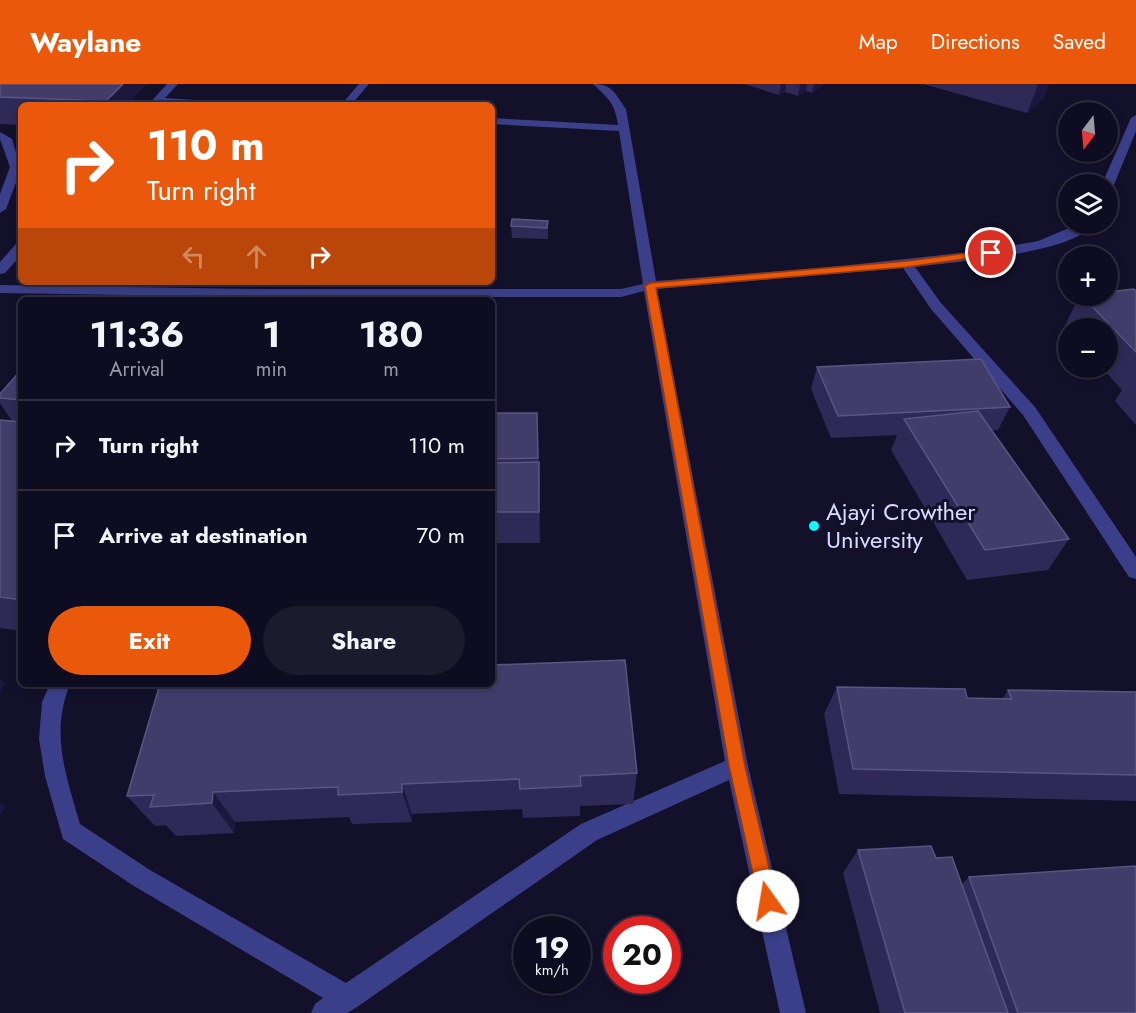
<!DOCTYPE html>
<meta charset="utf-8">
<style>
body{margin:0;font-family:Jost,sans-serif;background:#1c1a2d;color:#f1f3f6;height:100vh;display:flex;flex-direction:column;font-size:22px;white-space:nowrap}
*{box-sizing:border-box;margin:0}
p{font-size:20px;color:#9b9ba5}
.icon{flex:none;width:33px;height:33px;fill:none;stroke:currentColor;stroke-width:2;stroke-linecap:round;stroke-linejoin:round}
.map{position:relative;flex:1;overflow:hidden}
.sheet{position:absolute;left:18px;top:213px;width:477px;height:390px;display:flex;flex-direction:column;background:#0e0c20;border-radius:9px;box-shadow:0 3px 9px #0003,0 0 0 2px #2e2c3e}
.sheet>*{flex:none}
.guide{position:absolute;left:18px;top:18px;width:477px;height:183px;border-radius:9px;box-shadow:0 3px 9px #0003,0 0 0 2px #2e2c3e;background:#ea580c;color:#fff;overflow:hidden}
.needle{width:39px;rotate:196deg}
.buttons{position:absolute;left:1058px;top:18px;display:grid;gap:12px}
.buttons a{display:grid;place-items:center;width:60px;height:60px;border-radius:50%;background:#0e0c20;box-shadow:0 3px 9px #0003,0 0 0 2px #2e2c3e;font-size:30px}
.speed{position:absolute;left:513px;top:832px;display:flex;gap:12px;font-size:30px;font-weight:700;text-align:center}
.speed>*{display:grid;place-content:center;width:78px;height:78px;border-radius:50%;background:#0e0c20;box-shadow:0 3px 9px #0003,0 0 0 2px #2e2c3e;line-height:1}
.speed small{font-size:15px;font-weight:400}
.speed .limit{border:9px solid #d22;background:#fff;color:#111}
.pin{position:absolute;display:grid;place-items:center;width:51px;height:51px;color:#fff;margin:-26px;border:3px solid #fff;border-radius:50%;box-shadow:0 2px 6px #0007}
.me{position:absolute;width:66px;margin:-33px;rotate:347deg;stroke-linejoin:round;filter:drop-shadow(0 0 4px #0008)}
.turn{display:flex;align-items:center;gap:21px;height:126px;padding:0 30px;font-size:27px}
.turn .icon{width:78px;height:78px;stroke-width:2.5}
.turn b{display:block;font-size:42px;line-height:51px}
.lanes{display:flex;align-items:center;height:57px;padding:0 30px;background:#0003;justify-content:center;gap:30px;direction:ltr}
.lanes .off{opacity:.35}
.eta{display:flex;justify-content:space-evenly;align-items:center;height:102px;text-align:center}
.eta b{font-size:36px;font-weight:700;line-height:42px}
.action{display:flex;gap:12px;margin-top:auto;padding:12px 30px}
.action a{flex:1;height:69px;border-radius:36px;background:#ea580c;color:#fff;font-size:24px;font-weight:700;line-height:69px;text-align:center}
.action a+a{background:#1c1a2d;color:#f1f3f6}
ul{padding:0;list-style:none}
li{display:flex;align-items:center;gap:18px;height:90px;padding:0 30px;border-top:2px solid #2e2c3e}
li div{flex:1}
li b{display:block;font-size:22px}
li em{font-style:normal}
header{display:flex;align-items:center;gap:36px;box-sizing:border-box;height:84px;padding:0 30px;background:#ea580c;color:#fff}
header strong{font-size:28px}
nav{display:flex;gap:33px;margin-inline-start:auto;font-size:21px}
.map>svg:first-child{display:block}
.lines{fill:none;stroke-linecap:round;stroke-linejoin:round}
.lane{fill:#3b3f89;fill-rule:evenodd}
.wall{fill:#2f2958}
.shaded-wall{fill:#1c173e}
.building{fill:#413c6a;stroke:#595581;stroke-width:1.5}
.route{fill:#ea580c;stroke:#983908;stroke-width:1.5}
.poi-dot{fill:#06fcff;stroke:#13102a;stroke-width:2}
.labels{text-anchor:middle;stroke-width:6;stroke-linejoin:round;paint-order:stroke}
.poi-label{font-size:24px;fill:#dadaff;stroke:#13102a;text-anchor:start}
</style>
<header>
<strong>Waylane</strong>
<nav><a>Map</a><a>Directions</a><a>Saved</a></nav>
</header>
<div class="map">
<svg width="1136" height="929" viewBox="0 0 1136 929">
<rect width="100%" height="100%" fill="#13102a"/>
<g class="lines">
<g class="lane">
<polygon points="167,0 178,0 165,14 227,18 232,21 148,21"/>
<polygon points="359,0 369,0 351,21 341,21"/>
<path d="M593,0C613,0 615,10 626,25L656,197L841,182L988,166L1038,157L1079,140H1093C1074,170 951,178 915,183L941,219L1035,323L1136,473V495L1129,493L1023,331L931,225L903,184L657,205L748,682L806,929H780L729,696L597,756L357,923L347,929H311L315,920L323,914L134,802L63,755L45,692L39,655L42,618L50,600H70C50,650 66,691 80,740L150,786L346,899L581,740L725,677L644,207L621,213H264L0,209V201L264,205H621L643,200L619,47L492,40V34L618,41C615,19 608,14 593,0Z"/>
<polygon points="1136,31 1136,47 1113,103 1107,107 1107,100 1102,100 1131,34"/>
<polygon points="0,48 12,55 21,85 6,125 0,129 0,110 10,83 0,55"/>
<polygon points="21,159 21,171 5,189 0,190 0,178 16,160"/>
</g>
</g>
<g class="wall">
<polygon points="0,0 146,0 133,14 135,19 162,21 21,21 21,41 0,40"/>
<polygon points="744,0 824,0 823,1 812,9 806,7 798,12 785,8 779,11"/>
<polygon points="923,0 1049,0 1044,13 1027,29"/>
<polygon points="548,137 548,155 512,154 511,142"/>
<polygon points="1136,207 1136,341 1115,317 1122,306 1102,284 1107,284 1107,244 1068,245 1065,241 1080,212 1107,212"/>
<polygon points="817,283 1010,323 998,346 992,346 1069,455 1048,486 967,496 891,366 897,351 831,354 811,305"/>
<polygon points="21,286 21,547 0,544 0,336 12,337 0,319 0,310"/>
<polygon points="492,329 537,329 540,410 540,459 492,459"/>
<polygon points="152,600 492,600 637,689 633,720 580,722 580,732 523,734 522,725 412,730 412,738 352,740 349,733 235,738 234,749 176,752 166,741 155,742 127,712 160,602 154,602"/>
<polygon points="837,603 967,614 1002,615 1008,606 1136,608 1136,717 839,710 824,630"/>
<polygon points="858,766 936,774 962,800 969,793 1136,929 880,929 843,789"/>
</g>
<g class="shaded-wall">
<polygon points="115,0 146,0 133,14 136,21 108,21 106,17"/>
<polygon points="781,0 786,0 785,8 779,11"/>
<polygon points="800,0 807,0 806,7 798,12"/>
<polygon points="814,0 824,0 823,1 812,9"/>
<polygon points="1036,0 1049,0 1044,13 1027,29 1038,1"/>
<polygon points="537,329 539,399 539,378 540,410 540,459"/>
<polygon points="0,595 5,600 0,608"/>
<polygon points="402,700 412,730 412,738 402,708"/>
<polygon points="213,708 235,738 234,749 212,719"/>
<polygon points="0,718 6,722 0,732"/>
</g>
<g class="building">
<polygon points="0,0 123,0 106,17 0,13"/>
<polygon points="192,18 233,21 189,21"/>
<polygon points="285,18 326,21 282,21"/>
<polygon points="136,19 162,21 133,21"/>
<polygon points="512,135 548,137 547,144 511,142"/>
<polygon points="1134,205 1136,207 1136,268 1082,212 1107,212 1107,208"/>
<polygon points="981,275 1010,323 838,332 817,283"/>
<polygon points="21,286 21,316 0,314 0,310"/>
<polygon points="978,327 1069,455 985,466 904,335"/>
<polygon points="492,329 537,329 538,374 492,375"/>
<polygon points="0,336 21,338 21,516 0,513"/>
<polygon points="539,378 539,428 492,428 492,379"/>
<polygon points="625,576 637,689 580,692 581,702 520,705 519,695 402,700 402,708 338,711 338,703 213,708 212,719 150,723 154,711 127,712 160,600 492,600 492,581"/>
<polygon points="837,603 965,605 967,614 1012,615 1008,606 1136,608 1136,691 853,685"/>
<polygon points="931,762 936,774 952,773 1008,929 905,929 858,766"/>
<polygon points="1135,782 1136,785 1136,929 1018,929 969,793"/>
</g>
<polygon class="route" points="991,166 994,167 994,171 907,183 656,204 745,682 777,817 774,823 768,826 761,823 759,817 729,682 645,202 650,199 907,177"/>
<circle class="poi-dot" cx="814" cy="442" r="6"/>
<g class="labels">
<g class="poi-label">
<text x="826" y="436">Ajayi Crowther<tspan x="826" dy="28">University</tspan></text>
</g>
</g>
</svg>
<div class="buttons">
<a><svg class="needle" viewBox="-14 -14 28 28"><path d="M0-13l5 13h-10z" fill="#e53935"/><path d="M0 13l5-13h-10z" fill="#9b9ba5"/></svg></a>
<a><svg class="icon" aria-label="layers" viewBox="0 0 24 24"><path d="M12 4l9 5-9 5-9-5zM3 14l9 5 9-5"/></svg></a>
<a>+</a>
<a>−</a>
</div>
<div class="speed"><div>19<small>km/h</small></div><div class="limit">20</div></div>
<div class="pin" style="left:991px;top:169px;background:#d93025"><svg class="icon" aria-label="arrive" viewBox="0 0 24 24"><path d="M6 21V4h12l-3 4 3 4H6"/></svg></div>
<svg class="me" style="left:768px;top:817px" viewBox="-20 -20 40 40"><circle r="19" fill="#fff"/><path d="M0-13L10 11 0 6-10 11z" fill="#ea580c"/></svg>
<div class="guide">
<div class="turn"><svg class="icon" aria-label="right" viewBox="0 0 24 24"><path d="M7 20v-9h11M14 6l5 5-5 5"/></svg><div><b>110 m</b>Turn right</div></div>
<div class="lanes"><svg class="icon off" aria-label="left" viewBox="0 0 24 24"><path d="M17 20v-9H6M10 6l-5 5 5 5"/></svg><svg class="icon off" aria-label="ahead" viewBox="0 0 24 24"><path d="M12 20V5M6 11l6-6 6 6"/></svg><svg class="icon" aria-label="right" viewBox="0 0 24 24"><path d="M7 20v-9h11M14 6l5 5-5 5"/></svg></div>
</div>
<section class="sheet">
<div class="eta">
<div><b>11:36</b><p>Arrival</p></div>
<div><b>1</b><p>min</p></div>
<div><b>180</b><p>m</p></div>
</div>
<ul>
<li><svg class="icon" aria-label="right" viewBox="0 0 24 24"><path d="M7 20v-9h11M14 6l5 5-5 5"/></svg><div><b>Turn right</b></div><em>110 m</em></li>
<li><svg class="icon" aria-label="arrive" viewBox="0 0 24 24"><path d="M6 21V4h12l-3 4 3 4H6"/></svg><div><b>Arrive at destination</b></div><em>70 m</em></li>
</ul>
<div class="action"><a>Exit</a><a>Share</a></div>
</section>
</div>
